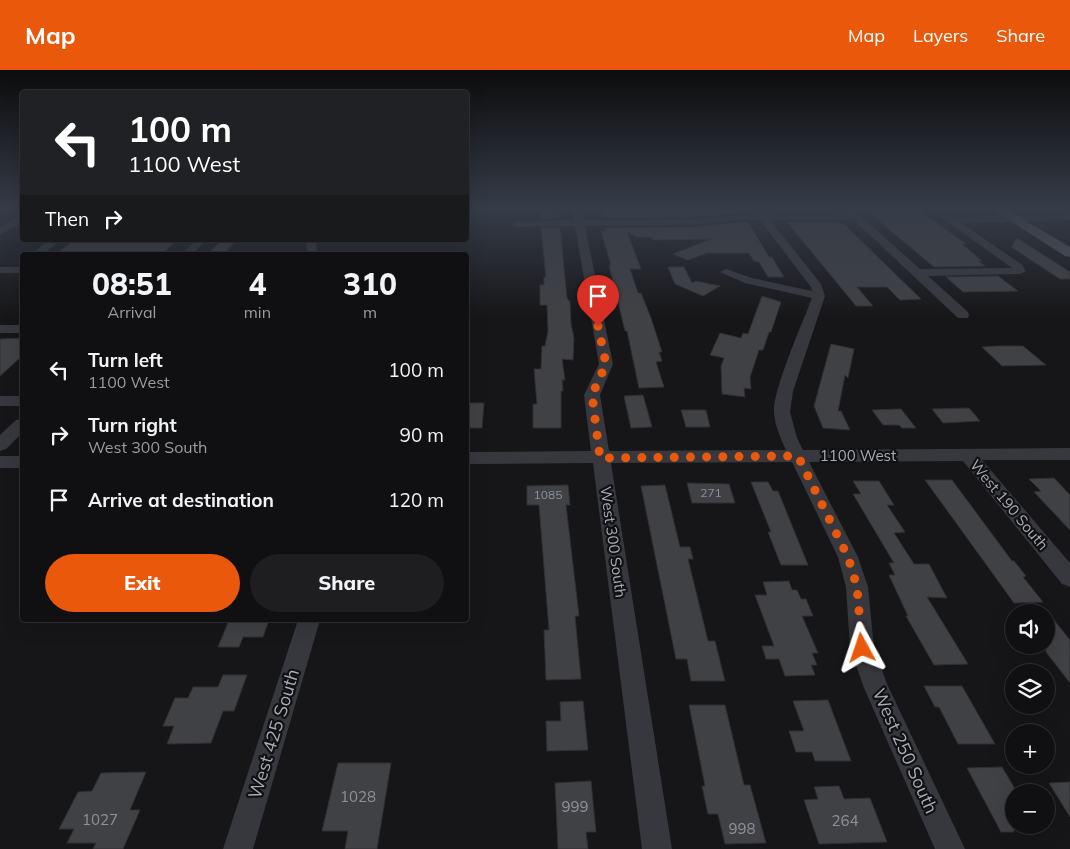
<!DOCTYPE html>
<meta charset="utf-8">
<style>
body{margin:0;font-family:Mulish,sans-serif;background:#1e1e20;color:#f1f3f6;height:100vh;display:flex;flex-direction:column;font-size:19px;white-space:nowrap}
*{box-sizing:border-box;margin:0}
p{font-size:16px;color:#9c9d9f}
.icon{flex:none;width:28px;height:28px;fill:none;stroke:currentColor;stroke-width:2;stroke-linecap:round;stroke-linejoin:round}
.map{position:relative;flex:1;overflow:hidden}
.drawer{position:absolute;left:20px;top:182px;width:449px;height:370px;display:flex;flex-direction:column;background:#101012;border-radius:5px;box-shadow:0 5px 20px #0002,0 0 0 1px #303032}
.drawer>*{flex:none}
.top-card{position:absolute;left:20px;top:20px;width:449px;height:152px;border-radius:5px;box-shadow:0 5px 20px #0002,0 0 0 1px #303032;background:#202124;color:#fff;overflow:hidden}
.buttons{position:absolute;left:1005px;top:534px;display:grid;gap:10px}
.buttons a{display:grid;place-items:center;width:50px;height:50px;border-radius:50%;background:#101012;box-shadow:0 5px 20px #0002,0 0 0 1px #303032;font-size:25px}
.pin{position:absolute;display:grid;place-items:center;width:42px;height:42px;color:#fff;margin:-51px -21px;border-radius:50% 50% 50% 0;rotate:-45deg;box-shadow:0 0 5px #0007}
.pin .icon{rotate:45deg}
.me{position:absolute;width:55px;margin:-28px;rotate:355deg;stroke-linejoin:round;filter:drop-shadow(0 0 4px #0008)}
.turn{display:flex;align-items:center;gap:18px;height:105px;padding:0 25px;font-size:22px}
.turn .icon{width:65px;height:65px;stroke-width:2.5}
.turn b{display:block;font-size:35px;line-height:42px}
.then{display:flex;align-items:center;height:48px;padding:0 25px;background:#0003;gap:10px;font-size:19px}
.eta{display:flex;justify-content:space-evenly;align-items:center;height:85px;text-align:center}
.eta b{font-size:30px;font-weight:800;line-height:35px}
.action{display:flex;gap:10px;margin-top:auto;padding:10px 25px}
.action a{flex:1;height:58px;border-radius:30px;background:#ea580c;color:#fff;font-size:20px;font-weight:800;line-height:58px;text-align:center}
.action a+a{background:#1e1e20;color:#f1f3f6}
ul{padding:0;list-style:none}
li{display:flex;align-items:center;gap:15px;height:65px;padding:0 25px}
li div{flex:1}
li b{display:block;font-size:19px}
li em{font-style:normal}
header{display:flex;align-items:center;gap:30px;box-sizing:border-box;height:70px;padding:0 25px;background:#ea580c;color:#fff}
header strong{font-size:24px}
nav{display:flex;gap:28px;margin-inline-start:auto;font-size:18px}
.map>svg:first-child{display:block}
.building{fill:#404145;stroke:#303034}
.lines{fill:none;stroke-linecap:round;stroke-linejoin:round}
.minor{fill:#37383d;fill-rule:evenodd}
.major{fill:#53555c;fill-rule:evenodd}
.route{stroke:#ea580c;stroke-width:9;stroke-dasharray:0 16.2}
.labels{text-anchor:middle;stroke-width:4.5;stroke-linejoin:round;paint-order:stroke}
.number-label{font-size:12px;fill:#8e929b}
.street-label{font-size:15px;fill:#a8adb8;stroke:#111113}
.near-number-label{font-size:15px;fill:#8e929b}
.near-street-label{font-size:18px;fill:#a8adb8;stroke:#111113}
</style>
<header>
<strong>Map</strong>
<nav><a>Map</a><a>Layers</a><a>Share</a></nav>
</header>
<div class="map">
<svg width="1070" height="779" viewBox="0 0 1070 779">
<rect width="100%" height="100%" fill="#161618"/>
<g class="building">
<polygon points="540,139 551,139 554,143 558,143 559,148 541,149"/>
<polygon points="603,139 618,139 619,142 646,142 645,140 667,139 738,139 741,143 694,147 602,148 601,142 604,142"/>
<polygon points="775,139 824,139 827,142 778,142"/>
<polygon points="865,139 918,139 966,174 962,174 982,191 978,191 985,196 934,197"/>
<polygon points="738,152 748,152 769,187 772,187 784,207 768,207 759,192 754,191 749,183 707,183 688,190 673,184 711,169 653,170 651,167 637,167 627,162 641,199 630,199 638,223 641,223 651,248 662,282 659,282 662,291 656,292 664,317 639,318 627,261 625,261 609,195 611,195 601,161 606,161 605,158 694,157"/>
<polygon points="787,152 837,152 844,154 921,229 900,230 887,217 857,217 873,236 856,236"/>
<polygon points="541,158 560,158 567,228 570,232 571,253 574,269 573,290 562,289 565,310 562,310 563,321 561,321 561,358 533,358 533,334 537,334 534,299 541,299 542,276 545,276 548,261 547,235 540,235 540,215 544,215 544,207 546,207"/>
<polygon points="1017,168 1070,202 1070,209 1060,209 1011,177"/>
<polygon points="177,170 161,185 54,185 74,171"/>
<polygon points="222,170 236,170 225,183 209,183"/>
<polygon points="668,197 684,197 692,213 696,211 720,216 703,226 675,214"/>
<polygon points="998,206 1018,221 963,222 946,207"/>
<polygon points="762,226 781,232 771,262 769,262 763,280 759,280 750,307 751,319 744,318 745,327 722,324 721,296 724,288 710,285 720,263 741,268 743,263 748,264"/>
<polygon points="22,268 22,286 0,306 0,269"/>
<polygon points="831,274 854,279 848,308 845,305 838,341 841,341 850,360 823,358 814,336"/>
<polygon points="996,276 1023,276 1046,295 1002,296 982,277"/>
<polygon points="643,325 652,357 631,358 624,326"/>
<polygon points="466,333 484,333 482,358 466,358"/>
<polygon points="969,338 980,351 943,353 932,339"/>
<polygon points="901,339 916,358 902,358 899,355 883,355 872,340"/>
<polygon points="681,340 706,340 710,357 686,357"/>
<polygon points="1054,408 1070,425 1070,460 1034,422 1041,421 1029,409"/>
<polygon points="925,410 952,410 1012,491 1014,491 1026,506 1023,507 1043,532 1014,533"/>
<polygon points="853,411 879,411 894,435 887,435 905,462 894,463 914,494 929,494 947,528 927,527 968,594 934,595 906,546 908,546 889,505 895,505 889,493 894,493 853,424 861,424"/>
<polygon points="751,412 768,412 773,421 778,421 808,495 781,495 768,462 771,462"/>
<polygon points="687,413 729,414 735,433 692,433"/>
<polygon points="568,415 570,435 566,435 579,546 575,546 581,609 546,610 544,560 549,560 539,435 527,435 527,416"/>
<polygon points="665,415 680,477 690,477 693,489 688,489 708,571 715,571 725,611 691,611 687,589 676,589 641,416"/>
<polygon points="789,511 792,520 797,520 801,529 806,529 813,546 802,546 818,583 812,583 817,595 811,595 815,605 785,606 779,589 766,589 762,576 774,576 755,525 767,525 763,512"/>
<polygon points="1046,540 1070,570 1070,613 1046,582"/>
<polygon points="229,550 269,550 263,567 243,567 239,577 218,577"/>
<polygon points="223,605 247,605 234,641 223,641 211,673 167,674 174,656 163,656 175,628 188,628 193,617 218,617"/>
<polygon points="924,616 962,616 995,674 958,674 939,637 935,637"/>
<polygon points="828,630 851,691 815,691 812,682 796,682 789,661 804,661 793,631"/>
<polygon points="583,631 588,680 547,681 546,651 561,651 560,632"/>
<polygon points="689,635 725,635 744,715 750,715 766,773 725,774 718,744 708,744 702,716 705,716"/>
<polygon points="338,693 391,693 377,779 345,779 348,761 322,761"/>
<polygon points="1002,697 1014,717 1014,762 1001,762 967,698"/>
<polygon points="146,702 130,740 140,740 123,779 93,779 96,773 67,773 74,759 59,759 78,722 92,721 101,703"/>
<polygon points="591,711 596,762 586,762 588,779 558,779 555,713"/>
<polygon points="1070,712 1070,747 1049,713"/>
<polygon points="839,716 844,729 870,728 887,772 819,774 804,730 818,729 814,717"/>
</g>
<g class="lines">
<g class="minor">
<path d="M573,139H581L584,150L694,149L756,144L753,139H762L766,144H848L844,139H853L920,199L1012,198L930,139H940L952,147L1070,144V150L961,153L1021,194L1026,201L1020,204L928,206L968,242L969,245L968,248H958L854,150H770L821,214L825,226L793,321L790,342L797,368L803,380L1070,378V390H982L1070,493V517L1062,514L963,391L809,392L858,487L868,517L874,578L887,614L965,779H935L864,618L850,578L846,517L838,487L792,392L611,393L672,779H642L593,393L466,394V382L591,381L584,325L599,294L575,156L517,157L512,154L517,151L574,150ZM738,150H760L811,217L812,221L752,208L726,199L720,202L745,213L812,228C803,252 772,321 774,343C775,356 781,369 786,380L609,381L600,325L613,294L585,156L694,155Z"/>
<polygon points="22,145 22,152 0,165 0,158"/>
<polygon points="49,170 61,170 42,185 30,185"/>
<polygon points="195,170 206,170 192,185 181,185"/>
<polygon points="306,170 316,170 317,185 307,185"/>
<rect x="0" y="197" width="22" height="6"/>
<rect x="0" y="255" width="22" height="8"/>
<rect x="0" y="326" width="22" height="10"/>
<polygon points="22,349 22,363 6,379 0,381 0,365 16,350"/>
<rect x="0" y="386" width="22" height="12"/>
<polygon points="298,550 320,550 253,779 223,779"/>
</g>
<polygon class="major" points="992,139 1006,139 1070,177 1070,187 1065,186"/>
</g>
<linearGradient id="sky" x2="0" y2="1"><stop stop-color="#0c0c0d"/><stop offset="0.56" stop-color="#363c48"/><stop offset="1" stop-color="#363c48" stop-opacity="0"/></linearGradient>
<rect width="1070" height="248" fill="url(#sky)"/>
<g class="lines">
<polyline class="route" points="598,256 606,294 592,325 600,388 798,386 848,487 857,517 862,578"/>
</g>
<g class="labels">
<g class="number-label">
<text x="711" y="427">271</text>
<text x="548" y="429">1085</text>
</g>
<g class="street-label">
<text x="858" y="391">1100 West</text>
<text transform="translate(1009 435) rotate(50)" y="5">West 190 South</text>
<text transform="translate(613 472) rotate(82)" y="5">West 300 South</text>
</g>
<g class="near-number-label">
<text x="358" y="732">1028</text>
<text x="575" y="742">999</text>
<text x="100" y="755">1027</text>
<text x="845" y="756">264</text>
<text x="742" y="764">998</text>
</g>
<g class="near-street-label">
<text transform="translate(274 664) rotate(-73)" y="6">West 425 South</text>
<text transform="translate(905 681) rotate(66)" y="6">West 250 South</text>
</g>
</g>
</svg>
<div class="buttons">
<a><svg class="icon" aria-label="sound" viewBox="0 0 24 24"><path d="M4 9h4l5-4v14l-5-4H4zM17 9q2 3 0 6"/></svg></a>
<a><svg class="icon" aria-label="layers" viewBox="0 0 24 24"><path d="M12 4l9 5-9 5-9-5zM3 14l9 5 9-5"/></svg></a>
<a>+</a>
<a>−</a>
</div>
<div class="pin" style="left:598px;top:256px;background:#d93025"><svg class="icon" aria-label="arrive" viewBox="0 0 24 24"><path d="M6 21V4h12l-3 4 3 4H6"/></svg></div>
<svg class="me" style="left:862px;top:578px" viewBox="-20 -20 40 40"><path d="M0-17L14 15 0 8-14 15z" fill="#ea580c" stroke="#fff" stroke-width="4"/></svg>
<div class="top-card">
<div class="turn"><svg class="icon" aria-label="left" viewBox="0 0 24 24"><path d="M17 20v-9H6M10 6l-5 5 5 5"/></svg><div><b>100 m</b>1100 West</div></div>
<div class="then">Then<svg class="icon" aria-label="right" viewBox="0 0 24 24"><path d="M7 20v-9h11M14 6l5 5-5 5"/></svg></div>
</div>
<section class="drawer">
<div class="eta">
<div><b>08:51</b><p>Arrival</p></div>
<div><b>4</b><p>min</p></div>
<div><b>310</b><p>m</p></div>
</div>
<ul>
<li><svg class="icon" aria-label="left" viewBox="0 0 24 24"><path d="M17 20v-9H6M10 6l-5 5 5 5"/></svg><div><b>Turn left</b><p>1100 West</p></div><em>100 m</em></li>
<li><svg class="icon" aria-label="right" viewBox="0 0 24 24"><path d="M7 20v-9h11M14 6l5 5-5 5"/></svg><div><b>Turn right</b><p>West 300 South</p></div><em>90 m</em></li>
<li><svg class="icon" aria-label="arrive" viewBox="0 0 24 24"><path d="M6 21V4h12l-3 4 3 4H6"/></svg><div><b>Arrive at destination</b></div><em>120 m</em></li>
</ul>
<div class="action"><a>Exit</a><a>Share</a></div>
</section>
</div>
